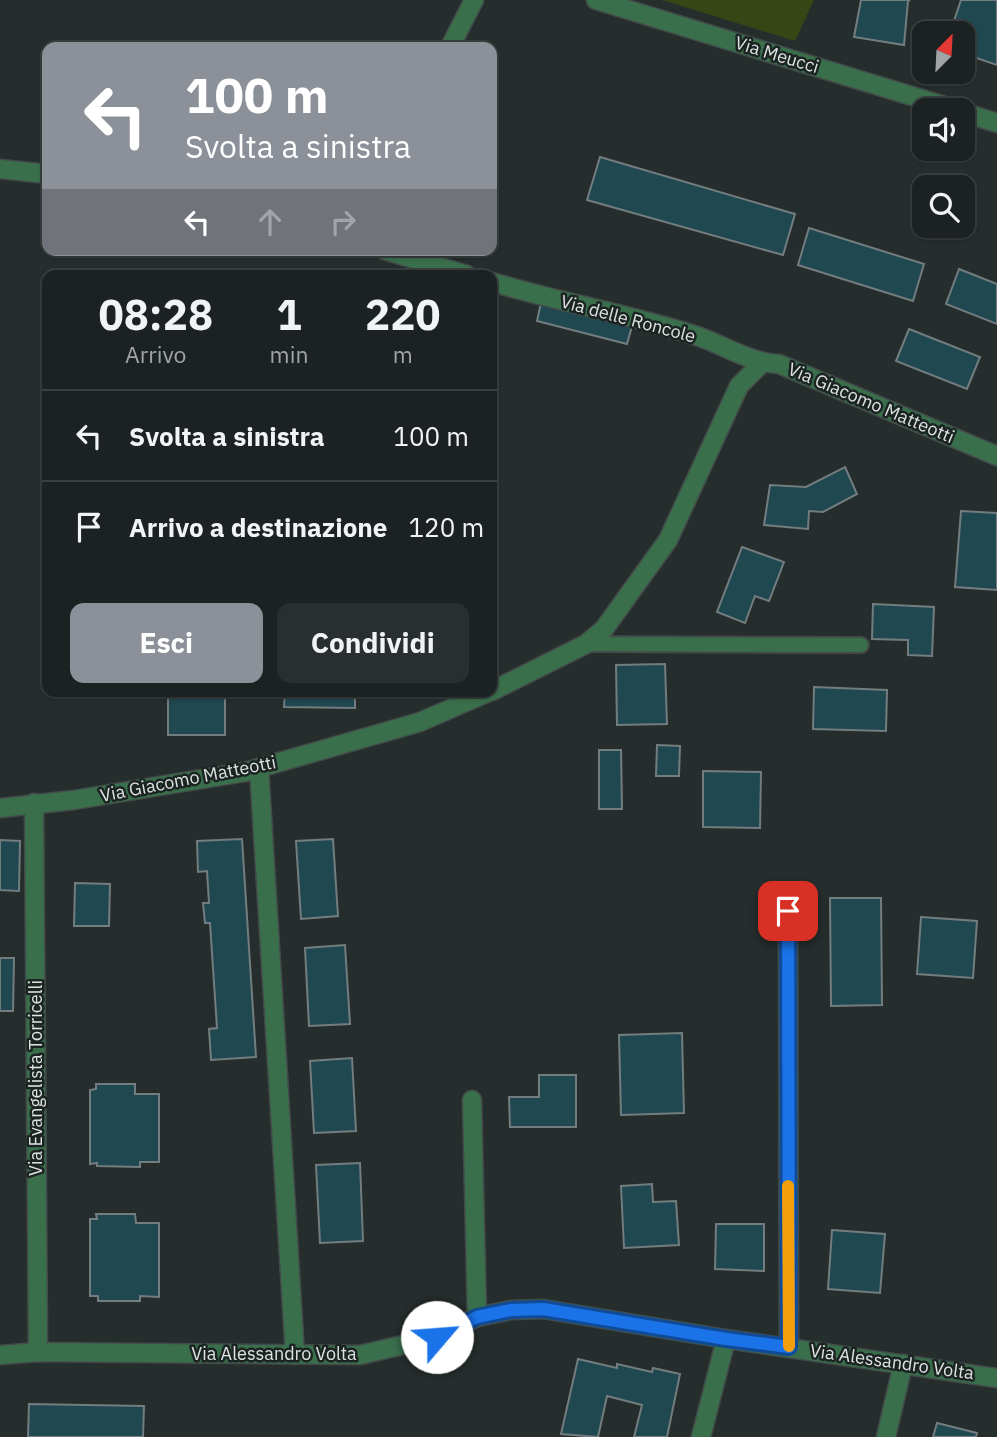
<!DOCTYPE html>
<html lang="it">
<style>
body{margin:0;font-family:"IBM Plex Sans",sans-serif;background:#292f2f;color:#f1f3f6;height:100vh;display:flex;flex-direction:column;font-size:26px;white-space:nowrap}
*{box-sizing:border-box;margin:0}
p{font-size:23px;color:#a0a4a5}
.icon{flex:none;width:38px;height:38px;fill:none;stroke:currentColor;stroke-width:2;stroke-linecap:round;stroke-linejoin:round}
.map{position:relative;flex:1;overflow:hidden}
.panel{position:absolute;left:42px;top:270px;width:455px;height:427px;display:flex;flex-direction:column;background:#1c2222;border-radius:14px;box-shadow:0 2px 5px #0004,0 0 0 2px #3a3f40}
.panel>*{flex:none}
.banner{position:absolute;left:42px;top:42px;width:455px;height:214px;border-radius:14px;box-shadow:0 2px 5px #0004,0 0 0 2px #3a3f40;background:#8c9099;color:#fff;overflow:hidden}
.needle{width:46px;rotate:24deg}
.fabs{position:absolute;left:912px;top:21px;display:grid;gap:14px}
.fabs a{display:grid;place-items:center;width:63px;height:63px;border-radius:14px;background:#1c2222;box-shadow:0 2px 5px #0004,0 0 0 2px #3a3f40;font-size:35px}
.pin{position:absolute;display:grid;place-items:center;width:60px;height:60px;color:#fff;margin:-30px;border-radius:14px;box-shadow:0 4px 10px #0006}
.me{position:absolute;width:77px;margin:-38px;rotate:63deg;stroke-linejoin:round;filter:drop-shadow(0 0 5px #0008)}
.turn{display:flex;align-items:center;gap:24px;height:147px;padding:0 28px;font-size:32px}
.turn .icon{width:91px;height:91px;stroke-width:2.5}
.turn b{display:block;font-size:49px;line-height:60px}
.lanes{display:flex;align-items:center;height:66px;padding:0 28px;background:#0003;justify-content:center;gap:35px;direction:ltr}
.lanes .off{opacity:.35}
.eta{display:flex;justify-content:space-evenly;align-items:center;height:119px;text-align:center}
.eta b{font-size:42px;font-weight:700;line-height:49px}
.primary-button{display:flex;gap:14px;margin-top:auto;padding:14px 28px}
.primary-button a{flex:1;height:80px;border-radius:14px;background:#8c9099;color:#fff;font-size:28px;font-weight:700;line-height:80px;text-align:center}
.primary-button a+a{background:#292f2f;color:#f1f3f6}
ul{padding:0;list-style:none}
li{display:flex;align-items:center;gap:21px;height:91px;padding:0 28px;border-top:2px solid #3a3f40}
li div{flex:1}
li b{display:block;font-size:26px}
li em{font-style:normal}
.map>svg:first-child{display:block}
.green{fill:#384514}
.building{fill:#204851;stroke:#737c7e;stroke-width:2}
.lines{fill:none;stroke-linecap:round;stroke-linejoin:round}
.lane-casing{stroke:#434b4a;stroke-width:18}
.street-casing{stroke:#434b4a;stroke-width:21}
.lane{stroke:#3a6f4c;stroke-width:14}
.street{stroke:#3a6f4c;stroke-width:18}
.route-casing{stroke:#114b97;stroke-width:18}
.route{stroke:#1a73e8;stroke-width:12}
.slow{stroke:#f59e0b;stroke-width:12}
.labels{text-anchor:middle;stroke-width:5;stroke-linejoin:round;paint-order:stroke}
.street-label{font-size:18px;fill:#dde2e1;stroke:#1c2423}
</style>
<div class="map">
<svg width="997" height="1437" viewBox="0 0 997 1437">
<rect width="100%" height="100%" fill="#262e2d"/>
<polygon class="green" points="662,0 814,0 795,41"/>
<g class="building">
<polygon points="861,0 910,0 908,1 904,45 854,37"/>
<polygon points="961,0 997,0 997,65 962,53 962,33 950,33"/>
<polygon points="600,157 795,214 783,255 587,200"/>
<polygon points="809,228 924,264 913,301 798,265"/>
<polygon points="959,269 997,284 997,324 946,304"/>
<polygon points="541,303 632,326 627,344 537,321"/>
<polygon points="909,329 980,357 967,389 896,361"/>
<polygon points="845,467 857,494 823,512 809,511 808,529 764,525 770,485 806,487"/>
<polygon points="961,511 997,513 997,590 955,587"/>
<polygon points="742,547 784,562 769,601 755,596 745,623 717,612"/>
<polygon points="873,604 934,607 932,656 908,655 908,640 872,639"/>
<polygon points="665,664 667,724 617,725 616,665"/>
<polygon points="814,687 887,690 886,731 813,729"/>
<rect x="168" y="691" width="57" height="44"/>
<polygon points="285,691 355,691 355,708 284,707"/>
<polygon points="657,745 680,746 679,776 656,776"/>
<polygon points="599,750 621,750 622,809 599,809"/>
<polygon points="703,771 761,772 760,828 703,827"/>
<polygon points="242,839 256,1057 211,1060 209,1029 217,1028 210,923 205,923 203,903 209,903 207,871 198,872 197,841"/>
<polygon points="333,839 338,916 301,919 296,841"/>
<polygon points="0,840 20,841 19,891 0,890"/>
<polygon points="75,883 110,884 109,926 74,926"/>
<polygon points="830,898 881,898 882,1005 831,1006"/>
<polygon points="921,917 977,921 973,978 917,974"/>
<polygon points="345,945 350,1024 309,1026 305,948"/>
<polygon points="0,958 14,958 13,1011 0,1011"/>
<polygon points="682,1033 684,1113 621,1115 619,1035"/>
<polygon points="352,1058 356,1131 314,1133 310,1061"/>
<polygon points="539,1075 576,1075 576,1127 510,1127 509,1097 539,1097"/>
<polygon points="96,1084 135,1084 135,1094 159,1094 159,1162 140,1162 140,1167 97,1166 97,1163 90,1164 90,1090 96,1089"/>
<polygon points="360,1163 363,1241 320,1243 316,1165"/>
<polygon points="652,1184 653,1202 676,1201 679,1245 624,1248 621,1186"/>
<polygon points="96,1214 135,1214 136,1223 159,1223 159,1297 140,1296 140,1301 98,1301 98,1296 90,1296 90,1219 97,1219"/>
<polygon points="716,1224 764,1224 764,1271 715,1269"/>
<polygon points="832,1230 885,1234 880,1293 828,1289"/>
<polygon points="578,1359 617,1368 617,1364 652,1372 653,1368 680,1374 667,1437 634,1437 642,1405 607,1396 598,1437 561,1434"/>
<polygon points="29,1404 144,1406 143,1437 28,1437"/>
<polygon points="937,1423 977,1433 976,1437 933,1437"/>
</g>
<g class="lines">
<defs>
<polyline id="lane" points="586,644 861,645"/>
<g id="street">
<polyline points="596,0 958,110"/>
<polyline points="450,47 474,0"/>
<polyline points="962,112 997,123"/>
<polyline points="0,169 47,174"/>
<polyline points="384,250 467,275"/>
<path d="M492,282C558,302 628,314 694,335C723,344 749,363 779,364L997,456"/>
<polyline points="492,691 586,644 604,629 668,540 739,386 761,364"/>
<polyline points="259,768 295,1355"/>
<polyline points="34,803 38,1352"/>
<polyline points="0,808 74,800 245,772 420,722 491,691"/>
<polyline points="788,911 789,1347"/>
<polyline points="472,1100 477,1317"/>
<polyline points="0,1355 38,1352 360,1355 437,1337 477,1317 511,1310 543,1309 726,1339 997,1378"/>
<polyline points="701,1437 726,1339"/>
<polyline points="886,1437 903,1364"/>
</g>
</defs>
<use href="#lane" class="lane-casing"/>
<use href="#street" class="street-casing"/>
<use href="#lane" class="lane"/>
<use href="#street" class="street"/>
</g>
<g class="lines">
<defs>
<polyline id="route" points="437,1337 477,1317 511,1310 543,1309 726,1339 789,1347 788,911"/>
</defs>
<use href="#route" class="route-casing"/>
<use href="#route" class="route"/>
<polyline class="slow" points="788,1186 789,1346"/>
</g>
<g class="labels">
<g class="street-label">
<text transform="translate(777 55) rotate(17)" y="6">Via Meucci</text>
<text transform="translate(628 319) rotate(15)" y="6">Via delle Roncole</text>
<text transform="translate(871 403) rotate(23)" y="6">Via Giacomo Matteotti</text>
<text transform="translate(188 779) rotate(-11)" y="6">Via Giacomo Matteotti</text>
<text transform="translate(36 1078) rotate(-90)" y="6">Via Evangelista Torricelli</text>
<text x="274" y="1360">Via Alessandro Volta</text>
<text transform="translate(892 1362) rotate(8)" y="6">Via Alessandro Volta</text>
</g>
</g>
</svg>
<div class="fabs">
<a><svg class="needle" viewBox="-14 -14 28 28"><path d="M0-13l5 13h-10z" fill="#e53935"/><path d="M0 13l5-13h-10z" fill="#a0a4a5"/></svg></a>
<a><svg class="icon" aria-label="sound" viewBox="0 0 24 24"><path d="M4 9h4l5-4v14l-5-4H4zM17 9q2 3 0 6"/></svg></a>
<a><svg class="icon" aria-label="search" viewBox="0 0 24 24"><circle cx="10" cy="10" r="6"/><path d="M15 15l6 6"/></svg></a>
</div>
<div class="pin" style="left:788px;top:911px;background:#d93025"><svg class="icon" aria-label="arrive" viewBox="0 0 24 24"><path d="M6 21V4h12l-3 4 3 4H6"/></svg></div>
<svg class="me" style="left:437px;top:1337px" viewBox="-20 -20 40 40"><circle r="19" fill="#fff"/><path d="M0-13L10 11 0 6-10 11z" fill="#1a73e8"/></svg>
<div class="banner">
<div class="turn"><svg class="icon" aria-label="left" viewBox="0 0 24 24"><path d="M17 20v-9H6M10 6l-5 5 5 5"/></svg><div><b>100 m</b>Svolta a sinistra</div></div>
<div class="lanes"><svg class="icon" aria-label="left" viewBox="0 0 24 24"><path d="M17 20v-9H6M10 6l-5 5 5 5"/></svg><svg class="icon off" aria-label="ahead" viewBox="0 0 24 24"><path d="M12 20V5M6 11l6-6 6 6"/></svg><svg class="icon off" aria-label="right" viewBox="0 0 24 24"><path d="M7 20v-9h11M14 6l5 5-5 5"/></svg></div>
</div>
<section class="panel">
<div class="eta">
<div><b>08:28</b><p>Arrivo</p></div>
<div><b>1</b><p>min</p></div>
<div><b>220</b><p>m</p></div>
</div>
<ul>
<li><svg class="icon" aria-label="left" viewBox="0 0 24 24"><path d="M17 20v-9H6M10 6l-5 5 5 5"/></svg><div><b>Svolta a sinistra</b></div><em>100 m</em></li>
<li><svg class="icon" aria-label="arrive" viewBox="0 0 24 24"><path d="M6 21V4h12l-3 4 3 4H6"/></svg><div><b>Arrivo a destinazione</b></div><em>120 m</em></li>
</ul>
<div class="primary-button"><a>Esci</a><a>Condividi</a></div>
</section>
</div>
